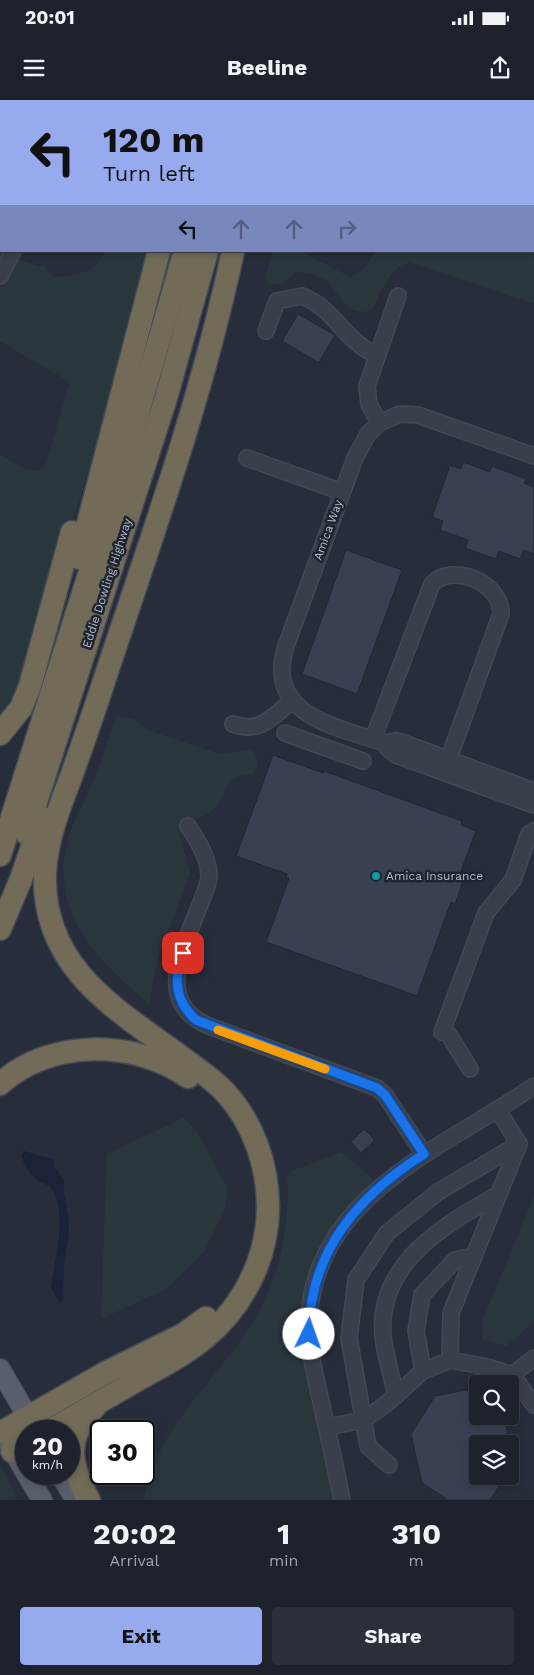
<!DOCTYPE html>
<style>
body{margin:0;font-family:"Work Sans",sans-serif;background:#2a2f38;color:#f1f3f6;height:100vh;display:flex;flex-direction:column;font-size:19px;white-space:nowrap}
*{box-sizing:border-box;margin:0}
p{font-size:16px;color:#a0a4a9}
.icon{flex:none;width:28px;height:28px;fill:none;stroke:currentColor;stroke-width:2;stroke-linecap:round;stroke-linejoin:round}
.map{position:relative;height:1400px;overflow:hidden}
.panel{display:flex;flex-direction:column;background:#1d222c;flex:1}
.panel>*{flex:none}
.top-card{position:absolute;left:0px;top:0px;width:535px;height:152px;box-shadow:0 2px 8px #0003,0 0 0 1px #3b3f48;background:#96aaed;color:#111;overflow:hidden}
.fabs{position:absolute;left:469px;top:1275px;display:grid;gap:10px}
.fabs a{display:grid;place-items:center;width:50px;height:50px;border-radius:5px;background:#1d222c;box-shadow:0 2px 8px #0003,0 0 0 1px #3b3f48;font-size:25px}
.speed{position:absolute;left:15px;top:1320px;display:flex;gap:10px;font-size:25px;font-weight:700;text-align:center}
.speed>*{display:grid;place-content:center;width:65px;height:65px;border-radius:50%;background:#1d222c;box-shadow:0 2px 8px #0003,0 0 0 1px #3b3f48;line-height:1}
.speed small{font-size:12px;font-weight:400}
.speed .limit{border:2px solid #111;border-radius:8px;background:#fff;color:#111}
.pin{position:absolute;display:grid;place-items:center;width:42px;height:42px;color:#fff;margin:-21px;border-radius:10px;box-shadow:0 2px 8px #0006}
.me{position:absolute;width:55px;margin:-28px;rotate:3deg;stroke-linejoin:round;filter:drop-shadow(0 0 4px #0008)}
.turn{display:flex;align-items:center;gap:18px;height:105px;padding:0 20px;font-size:22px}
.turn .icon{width:65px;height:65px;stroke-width:2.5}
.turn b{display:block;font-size:35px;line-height:42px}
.lanes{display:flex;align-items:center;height:48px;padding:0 20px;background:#0003;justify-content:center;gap:25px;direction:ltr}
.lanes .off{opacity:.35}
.eta{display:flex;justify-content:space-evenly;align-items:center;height:85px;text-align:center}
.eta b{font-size:30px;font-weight:700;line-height:35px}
.primary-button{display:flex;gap:10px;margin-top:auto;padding:10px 20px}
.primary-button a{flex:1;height:58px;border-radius:5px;background:#96aaed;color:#111;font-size:20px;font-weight:700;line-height:58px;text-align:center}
.primary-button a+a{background:#2a2f38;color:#f1f3f6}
.status{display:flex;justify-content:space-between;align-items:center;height:35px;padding:0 25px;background:#1d222c;direction:ltr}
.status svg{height:14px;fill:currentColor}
header{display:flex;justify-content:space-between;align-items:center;height:65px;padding:0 20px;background:#1d222c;font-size:22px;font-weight:700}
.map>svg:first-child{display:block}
.green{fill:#29373d}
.water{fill:#1b2338}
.building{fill:#394052;stroke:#212633}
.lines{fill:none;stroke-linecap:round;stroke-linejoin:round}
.minor-casing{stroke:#434855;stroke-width:18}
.major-casing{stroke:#434855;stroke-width:22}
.highway-casing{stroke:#454a57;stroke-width:25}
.minor{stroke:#3a3f4c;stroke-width:15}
.major{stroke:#595e6c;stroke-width:20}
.highway{stroke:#716b58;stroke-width:22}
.route-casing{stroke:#114b97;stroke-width:12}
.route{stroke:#1a73e8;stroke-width:9}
.slow{stroke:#f59e0b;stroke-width:9}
.culture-dot{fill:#0f9aa8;stroke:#1f2431;stroke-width:2}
.labels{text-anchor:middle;stroke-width:5;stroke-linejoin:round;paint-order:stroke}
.street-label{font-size:12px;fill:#b6bac7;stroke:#1f2431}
.poi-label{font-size:12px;fill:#b6bac7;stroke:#1f2431;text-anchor:start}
</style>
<div class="status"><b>20:01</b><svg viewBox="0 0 49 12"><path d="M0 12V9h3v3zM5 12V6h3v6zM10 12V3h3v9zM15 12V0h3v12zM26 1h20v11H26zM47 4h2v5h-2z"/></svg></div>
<header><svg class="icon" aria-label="menu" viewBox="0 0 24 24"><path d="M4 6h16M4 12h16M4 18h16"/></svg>Beeline<svg class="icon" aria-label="share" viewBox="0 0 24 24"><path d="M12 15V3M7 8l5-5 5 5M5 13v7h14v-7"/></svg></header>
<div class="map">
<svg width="534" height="1400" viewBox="0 0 534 1400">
<rect width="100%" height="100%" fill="#272d3b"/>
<g class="green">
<path d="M0,0H196L1,1V151H10L11,155L37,166L44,165L54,177C76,175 97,174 105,151H157L13,613L0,633V354L25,369L37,371L46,364L69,284L68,281L0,241Z"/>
<path d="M306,0H534V204L410,162C387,168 382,192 372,210C346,218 343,198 328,182C319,174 306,173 295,172C284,184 284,187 267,183L265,178L273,151H300L350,177L361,171L377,151H534V1Z"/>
<path d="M117,616L134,619L148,630L220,654C233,654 241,649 254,650L258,664L254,674C222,674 231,690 216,707C208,716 195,720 184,723L179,733L190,773L159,855L149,903C99,864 50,813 67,744C72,721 85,702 94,680C102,659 109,637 117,616Z"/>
<polygon points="183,1018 196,1030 227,1087 226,1107 204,1152 166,1189 101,1219 107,1054"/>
<path d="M341,1052L376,1081L344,1113L328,1138L309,1189L334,1400H144C156,1324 223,1277 258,1213C282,1170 290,1121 287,1073Z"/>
<polygon points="534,1097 534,1222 507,1246 482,1239 483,1219"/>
<polygon points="0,1366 12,1386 16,1400 0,1400"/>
</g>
<path class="water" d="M24,1051L53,1059L54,1067L64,1079V1093L68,1114L69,1134L64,1165L63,1200L60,1203L51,1188C54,1163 70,1107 49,1086C46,1084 42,1083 39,1081C30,1075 25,1066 21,1056Z"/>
<g class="building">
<polygon points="298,214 335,235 319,263 282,241"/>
<polygon points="463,362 490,372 492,366 526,379 524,383 534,387 534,454 524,450 520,459 499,451 496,459 465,448 468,440 440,430 443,421 432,417 450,365 461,369"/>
<polygon points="346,450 402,470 357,594 302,574"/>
<polygon points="273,655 323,673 324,671 462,721 461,725 476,731 461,771 466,773 455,804 451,802 417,896 266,842 289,778 286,777 287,774 236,756"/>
<polygon points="364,1029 375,1040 361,1053 351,1042"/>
<polygon points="466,1290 478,1297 478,1316 504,1316 510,1344 478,1344 478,1376 506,1376 490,1400 448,1400 422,1383 411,1334 435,1296"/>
</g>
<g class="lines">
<defs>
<g id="minor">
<polyline points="73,1 74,0"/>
<polyline points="0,176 13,151"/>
<path d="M266,231L277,201L302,196C333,207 347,244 377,255"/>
<polyline points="379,323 369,304 367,286 398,196"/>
<path d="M534,356L418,315L400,314L379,323L368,334L355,358L286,546C264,615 336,627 385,643L395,641L401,642L534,691"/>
<polyline points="247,358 342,392"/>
<path d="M233,624C260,634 272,617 292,601"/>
<polyline points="285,633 363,661"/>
<path d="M373,639L432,484C453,462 502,483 501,514L444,672"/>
<polyline points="385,643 387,648 396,655 534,705"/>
<path d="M188,726C197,740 209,758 209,776C209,785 204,793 201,802C186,843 151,902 209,926L377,988L385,995L424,1054"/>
<polyline points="442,932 486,813 513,780 529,734 534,731"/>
<polyline points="449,935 470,969"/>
<polyline points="450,1260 451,1213 519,1044 498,1010"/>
<polyline points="423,1271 416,1231 422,1195 455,1160 474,1156"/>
<polyline points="512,1275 534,1258"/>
<path d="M396,1296C392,1276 385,1256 383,1236C377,1163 444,1125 499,1094"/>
<polyline points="327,1327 364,1320 386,1304 423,1271 450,1260 488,1267 512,1275 534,1305"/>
<polyline points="389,1365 368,1346 349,1238 356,1180 387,1133 438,1092 519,1044"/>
<path d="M342,1400C336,1370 330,1341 323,1311C318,1287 311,1262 309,1237C302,1100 441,1050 534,986"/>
</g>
<g id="major">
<polyline points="0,1269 36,1331"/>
<polyline points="5,1337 42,1400"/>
<polyline points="60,1374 76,1400"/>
</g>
<g id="highway">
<polyline points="198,1 199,0"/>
<polyline points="224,1 224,0"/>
<polyline points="246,1 247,0"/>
<polyline points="271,1 272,0"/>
<polyline points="79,458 159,151"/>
<polyline points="0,634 21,608 30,586 72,432"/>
<polyline points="26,733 166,298 207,151"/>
<polyline points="0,755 113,399 185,151"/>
<polyline points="0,829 21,779 42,718"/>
<path d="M0,984C49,939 134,939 188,977"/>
<path d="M49,1331C77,1315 106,1298 134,1282C158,1268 185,1255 206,1237C244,1205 268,1157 268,1107C268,1065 253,1022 224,991C211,978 195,967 180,956C114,908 41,866 45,772C47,739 59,708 71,677C82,646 93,615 103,584C150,442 202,298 233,151"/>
<polyline points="2,1332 105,1273 184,1234 206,1218"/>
<polyline points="12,1351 26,1343"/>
<path d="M89,1400C70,1366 64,1338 94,1308"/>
</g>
</defs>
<use href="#minor" class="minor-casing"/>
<use href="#major" class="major-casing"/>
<use href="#highway" class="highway-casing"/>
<use href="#minor" class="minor"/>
<use href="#major" class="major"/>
<use href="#highway" class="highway"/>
</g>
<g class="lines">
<defs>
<path id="route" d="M183,853C173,879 175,901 196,920L377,988L385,995L424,1054C358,1096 309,1152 309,1234"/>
</defs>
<use href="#route" class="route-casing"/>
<use href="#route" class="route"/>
<polyline class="slow" points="218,930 325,969"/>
</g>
<circle class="culture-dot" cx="376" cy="776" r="5"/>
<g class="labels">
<g class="street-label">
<text transform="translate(328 430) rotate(-70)" y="4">Amica Way</text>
<text transform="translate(107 483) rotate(-72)" y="4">Eddie Dowling Highway</text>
</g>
<g class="poi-label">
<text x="386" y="780">Amica Insurance</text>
</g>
</g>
</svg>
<div class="fabs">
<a><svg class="icon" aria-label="search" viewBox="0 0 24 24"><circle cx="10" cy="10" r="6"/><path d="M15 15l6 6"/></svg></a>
<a><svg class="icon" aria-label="layers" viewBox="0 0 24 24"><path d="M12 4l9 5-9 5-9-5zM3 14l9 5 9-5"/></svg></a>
</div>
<div class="speed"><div>20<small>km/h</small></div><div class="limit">30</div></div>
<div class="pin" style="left:183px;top:853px;background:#d93025"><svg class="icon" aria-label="arrive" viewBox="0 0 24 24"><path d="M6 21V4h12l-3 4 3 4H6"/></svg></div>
<svg class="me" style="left:309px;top:1234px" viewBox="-20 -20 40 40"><circle r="19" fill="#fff"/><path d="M0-13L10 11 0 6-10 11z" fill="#1a73e8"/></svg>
<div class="top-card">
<div class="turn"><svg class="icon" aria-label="left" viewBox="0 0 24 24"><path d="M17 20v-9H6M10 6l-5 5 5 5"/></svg><div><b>120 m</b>Turn left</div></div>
<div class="lanes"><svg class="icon" aria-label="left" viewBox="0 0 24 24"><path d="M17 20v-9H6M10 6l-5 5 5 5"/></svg><svg class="icon off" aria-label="ahead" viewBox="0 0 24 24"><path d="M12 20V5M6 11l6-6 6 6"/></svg><svg class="icon off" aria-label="ahead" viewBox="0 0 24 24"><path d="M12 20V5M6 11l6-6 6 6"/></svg><svg class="icon off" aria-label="right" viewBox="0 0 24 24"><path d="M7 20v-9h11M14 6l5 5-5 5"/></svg></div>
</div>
</div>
<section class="panel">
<div class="eta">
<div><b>20:02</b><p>Arrival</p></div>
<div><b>1</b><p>min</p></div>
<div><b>310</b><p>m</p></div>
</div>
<div class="primary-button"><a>Exit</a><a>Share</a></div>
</section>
